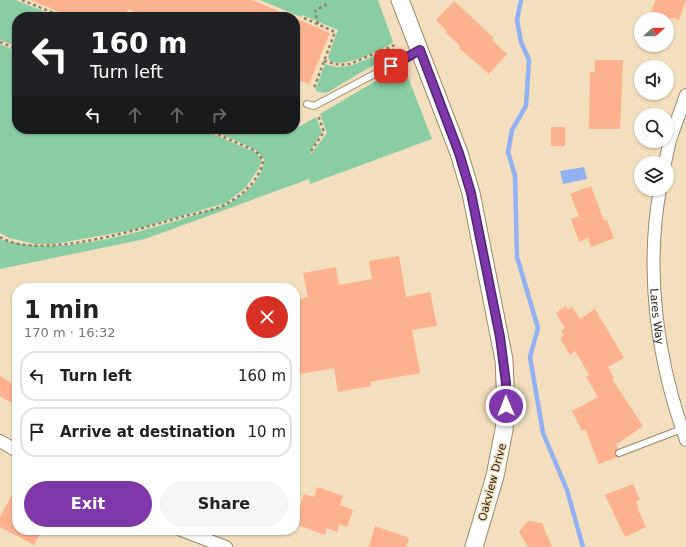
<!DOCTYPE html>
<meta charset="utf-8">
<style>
body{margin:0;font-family:"DejaVu Sans",sans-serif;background:#f6f6f6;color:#222;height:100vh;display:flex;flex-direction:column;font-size:15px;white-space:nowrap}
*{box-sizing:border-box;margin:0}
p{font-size:13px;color:#767676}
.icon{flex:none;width:22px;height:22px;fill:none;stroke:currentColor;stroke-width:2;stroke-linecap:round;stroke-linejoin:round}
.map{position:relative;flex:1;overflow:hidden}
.details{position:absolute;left:12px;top:283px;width:288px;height:252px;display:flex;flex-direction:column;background:#fff;border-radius:16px;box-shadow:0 1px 3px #0004}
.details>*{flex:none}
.hud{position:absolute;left:12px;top:12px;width:288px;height:122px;border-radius:16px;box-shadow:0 1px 3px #0004;background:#202124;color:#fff;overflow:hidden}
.needle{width:26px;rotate:69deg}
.controls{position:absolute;left:634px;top:12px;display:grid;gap:8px}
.controls a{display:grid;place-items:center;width:40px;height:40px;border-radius:50%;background:#fff;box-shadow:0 1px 3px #0004;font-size:20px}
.pin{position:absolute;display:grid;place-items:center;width:34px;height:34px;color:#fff;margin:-17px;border-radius:8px;box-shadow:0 2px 6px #0006}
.me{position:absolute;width:44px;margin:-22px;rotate:359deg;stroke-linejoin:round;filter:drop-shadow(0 0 3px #0008)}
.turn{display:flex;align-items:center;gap:14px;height:84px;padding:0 12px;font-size:18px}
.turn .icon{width:52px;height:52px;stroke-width:2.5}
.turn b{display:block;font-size:28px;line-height:34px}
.lanes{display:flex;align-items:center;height:38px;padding:0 12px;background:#0003;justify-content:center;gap:20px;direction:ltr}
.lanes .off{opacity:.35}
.round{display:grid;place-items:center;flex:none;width:42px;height:42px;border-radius:21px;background:#f6f6f6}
.summary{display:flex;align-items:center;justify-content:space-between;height:68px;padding:0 12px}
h1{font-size:24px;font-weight:700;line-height:30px}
.button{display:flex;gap:8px;margin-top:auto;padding:8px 12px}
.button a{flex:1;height:46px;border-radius:24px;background:#7f38ab;color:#fff;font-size:16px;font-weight:700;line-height:46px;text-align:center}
.button a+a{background:#f6f6f6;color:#222}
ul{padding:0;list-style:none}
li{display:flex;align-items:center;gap:12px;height:50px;margin:0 8px 6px;padding:0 4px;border:2px solid #e0e0e0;border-radius:16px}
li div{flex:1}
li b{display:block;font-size:15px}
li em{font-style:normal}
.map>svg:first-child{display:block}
.green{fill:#8acda4}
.water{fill:#91b1f3}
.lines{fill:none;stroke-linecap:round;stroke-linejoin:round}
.stream{stroke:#91b1f3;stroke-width:4.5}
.building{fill:#feb18e}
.lane-casing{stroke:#9b8869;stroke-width:8}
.street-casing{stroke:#9b8869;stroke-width:14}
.secondary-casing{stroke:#9b8869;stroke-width:19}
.path{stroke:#8f816a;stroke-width:2.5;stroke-dasharray:3 3;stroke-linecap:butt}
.lane{stroke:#fff;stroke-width:6}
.street{stroke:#fff;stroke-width:12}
.secondary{stroke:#fff;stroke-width:17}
.route-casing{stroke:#53246f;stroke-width:10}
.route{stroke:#7f38ab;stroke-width:7}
.labels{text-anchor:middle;stroke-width:3;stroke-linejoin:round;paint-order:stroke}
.street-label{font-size:11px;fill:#2a2316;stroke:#f3dfbe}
</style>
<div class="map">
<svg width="686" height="547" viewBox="0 0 686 547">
<rect width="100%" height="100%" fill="#f3dfbe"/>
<g class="green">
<polygon points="0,0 16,0 57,17 17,17 17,47 0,40"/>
<path d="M260,0H378L393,42C385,49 333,74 328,57L338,30L302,15L301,17Z"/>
<polygon points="0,44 17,51 17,129 201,129 255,152 261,158 261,163 258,170 245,188 226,203 133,230 54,244 35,244 9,238 0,233"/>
<polygon points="394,48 398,53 395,56 370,67 328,92 323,93 316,91 316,88 325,64 336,67 350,66"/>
<path d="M403,70L406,72L432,139L310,184L309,179L145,239L0,269V239C66,261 161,225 226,205C242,197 264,179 264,159L256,150L210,129H295L316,117L322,132L311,150V154L327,133L320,114L379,79Z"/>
</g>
<polygon class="water" points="584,167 587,179 563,184 560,171"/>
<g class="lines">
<polyline class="stream" points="521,0 517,20 521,42 529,60 526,106 512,130 508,152 515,176 517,257 538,328 530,357 543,433 567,490 583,547"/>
</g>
<g class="building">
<polygon points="31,0 252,0 292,17 147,17 128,9 125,17 71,17"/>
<polygon points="656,0 686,0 679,20 675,18 660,19 651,11"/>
<polygon points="454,1 494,38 492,40 507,54 489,74 459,48 460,46 445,32 447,31 436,20"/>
<polygon points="295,18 330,33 309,84 295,79"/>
<polygon points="595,60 623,60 620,129 589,129 590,72 595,72"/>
<rect x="551" y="127" width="14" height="19"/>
<polygon points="591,186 604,221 607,220 614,238 591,247 588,238 579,242 571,219 579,216 570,194"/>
<polygon points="399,256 406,297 430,292 437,326 412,330 420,373 370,382 371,386 338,392 334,368 295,375 295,300 308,297 303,273 336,267 339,285 372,279 369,261"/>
<polygon points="566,306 568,310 572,307 580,319 595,309 624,358 608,367 614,378 612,379 643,426 616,445 618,449 615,453 617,457 599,464 585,429 582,431 572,411 598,397 586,377 589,375 575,351 570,355 560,338 564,335 561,331 565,328 556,313"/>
<polygon points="0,376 17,386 17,406 0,396"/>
<polygon points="633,484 640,500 636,501 639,509 638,509 646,527 625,537 605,495"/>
<polygon points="17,485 17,530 42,530 34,545 0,527 0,517"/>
<polygon points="317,487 343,496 340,505 353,510 347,527 339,524 337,532 327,528 325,535 295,524 295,504 300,506 304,494 314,497"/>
<polygon points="528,521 542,523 552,547 528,547 519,532"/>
<polygon points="375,526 409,538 406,547 369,547"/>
</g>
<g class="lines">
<defs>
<g id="lane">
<polyline points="307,104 314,106 418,51"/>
<polyline points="619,453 682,429"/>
</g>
<g id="street">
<polyline points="665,163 670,140 686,95"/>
<path id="s1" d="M660,189C645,273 657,360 686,440"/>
<polyline points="0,441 17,451"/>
<polyline points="181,530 226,547"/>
</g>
<polyline id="secondary" points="400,0 459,153 471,193 504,360 506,406 504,430 495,476 474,547"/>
</defs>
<use href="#lane" class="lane-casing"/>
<use href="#street" class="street-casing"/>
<use href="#secondary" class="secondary-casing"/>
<g class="path">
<polyline points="22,0 63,17"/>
<polyline points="304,18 335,32 314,88"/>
<polyline points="318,24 315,11 327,4"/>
<polyline points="0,42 17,49"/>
<polyline points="324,61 340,65 350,64 397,44"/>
<polyline points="311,151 324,132 318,115"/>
<path d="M0,237C38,261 140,229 181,217C196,213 215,211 228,203C243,195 261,178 263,160L256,151L205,129"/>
</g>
<use href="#lane" class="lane"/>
<use href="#street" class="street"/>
<use href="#secondary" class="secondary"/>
</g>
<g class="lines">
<defs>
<polyline id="route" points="391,66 420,50 459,153 471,193 500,337 506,383 506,406"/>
</defs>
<use href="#route" class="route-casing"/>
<use href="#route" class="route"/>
</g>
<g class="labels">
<g class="street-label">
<text dy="4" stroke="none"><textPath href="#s1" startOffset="128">Lares Way</textPath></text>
<text transform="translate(492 482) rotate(-75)" y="4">Oakview Drive</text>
</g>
</g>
</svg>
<div class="controls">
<a><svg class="needle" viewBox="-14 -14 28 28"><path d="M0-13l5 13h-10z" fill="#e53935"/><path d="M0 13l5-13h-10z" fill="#767676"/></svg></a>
<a><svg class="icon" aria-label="sound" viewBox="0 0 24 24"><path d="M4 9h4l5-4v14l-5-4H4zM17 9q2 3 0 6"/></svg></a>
<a><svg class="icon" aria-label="search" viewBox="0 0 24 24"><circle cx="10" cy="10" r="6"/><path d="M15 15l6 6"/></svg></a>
<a><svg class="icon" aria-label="layers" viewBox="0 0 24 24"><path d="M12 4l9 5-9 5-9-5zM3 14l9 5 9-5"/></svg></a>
</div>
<div class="pin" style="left:391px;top:66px;background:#d93025"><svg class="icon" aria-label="arrive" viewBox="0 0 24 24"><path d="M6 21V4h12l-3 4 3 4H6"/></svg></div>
<svg class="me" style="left:506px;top:406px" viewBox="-20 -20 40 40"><circle r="17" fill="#7f38ab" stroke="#fff" stroke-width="3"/><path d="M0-11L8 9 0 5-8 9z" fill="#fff"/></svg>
<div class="hud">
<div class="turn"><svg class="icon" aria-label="left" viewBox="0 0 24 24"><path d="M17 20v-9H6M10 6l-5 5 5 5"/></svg><div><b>160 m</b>Turn left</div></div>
<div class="lanes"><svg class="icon" aria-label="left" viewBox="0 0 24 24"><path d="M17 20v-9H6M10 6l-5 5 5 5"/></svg><svg class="icon off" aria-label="ahead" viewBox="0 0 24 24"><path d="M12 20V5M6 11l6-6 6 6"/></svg><svg class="icon off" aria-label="ahead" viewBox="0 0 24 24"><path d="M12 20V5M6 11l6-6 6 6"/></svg><svg class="icon off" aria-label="right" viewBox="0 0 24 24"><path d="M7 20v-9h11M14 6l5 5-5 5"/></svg></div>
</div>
<section class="details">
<div class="summary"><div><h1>1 min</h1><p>170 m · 16:32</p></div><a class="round" style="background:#d93025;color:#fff"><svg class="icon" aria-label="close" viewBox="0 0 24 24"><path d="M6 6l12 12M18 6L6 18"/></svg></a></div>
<ul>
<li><svg class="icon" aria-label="left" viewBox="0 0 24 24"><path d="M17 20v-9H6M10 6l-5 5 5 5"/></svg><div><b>Turn left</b></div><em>160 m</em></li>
<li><svg class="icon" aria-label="arrive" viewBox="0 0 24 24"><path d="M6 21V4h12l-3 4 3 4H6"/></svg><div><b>Arrive at destination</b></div><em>10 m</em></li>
</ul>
<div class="button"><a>Exit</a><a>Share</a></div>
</section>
</div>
